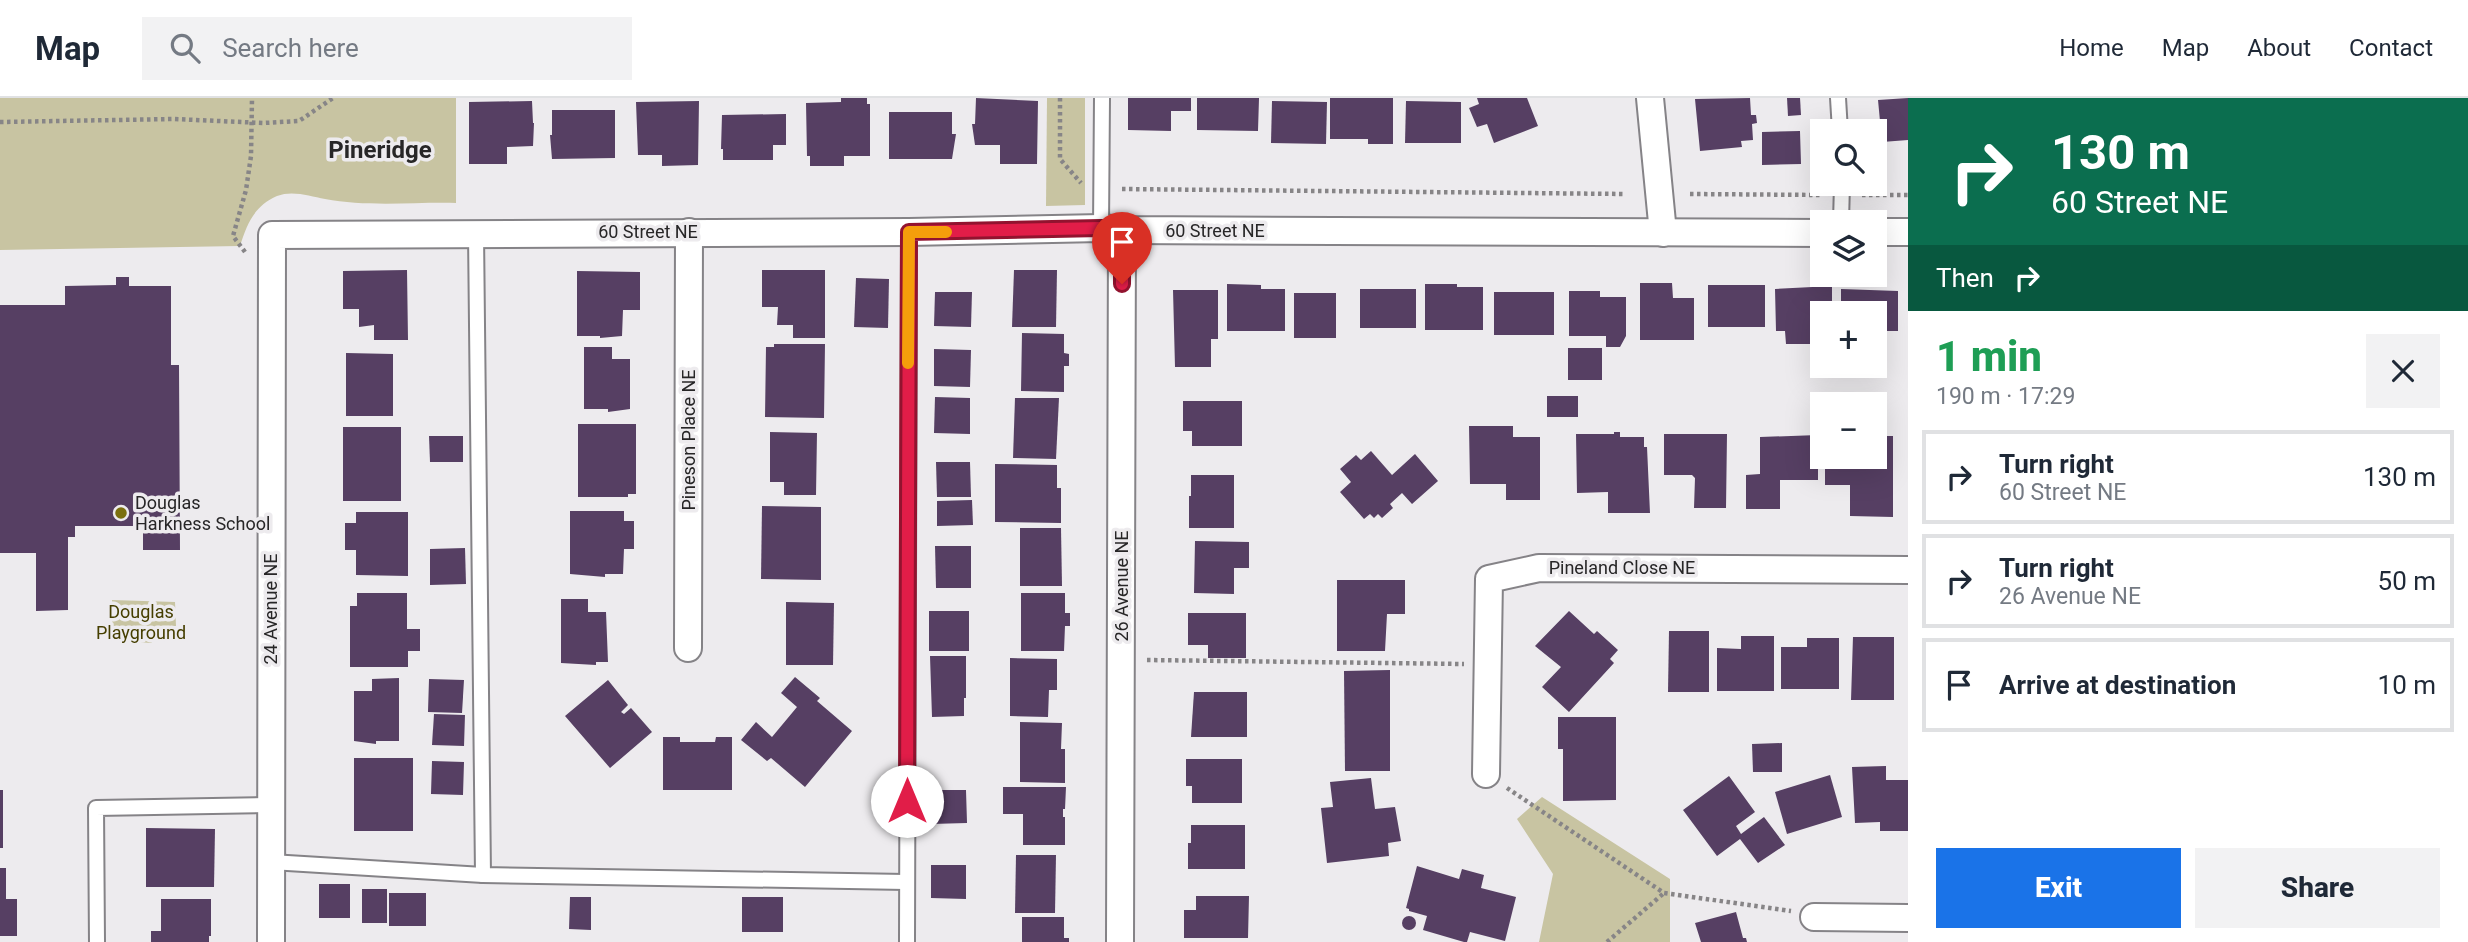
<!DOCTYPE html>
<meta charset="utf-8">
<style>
body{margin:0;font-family:Roboto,sans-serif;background:#f2f2f3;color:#1f2937;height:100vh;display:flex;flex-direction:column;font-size:26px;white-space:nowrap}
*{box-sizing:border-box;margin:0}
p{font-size:23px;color:#747a83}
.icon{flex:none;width:38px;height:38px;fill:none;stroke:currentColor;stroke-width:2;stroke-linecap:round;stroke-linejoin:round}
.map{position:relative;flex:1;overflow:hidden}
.sheet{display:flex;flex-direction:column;background:#fff;width:560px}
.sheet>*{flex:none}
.banner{background:#0b6e4f;color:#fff;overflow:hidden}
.tools{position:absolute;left:1810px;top:21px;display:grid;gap:14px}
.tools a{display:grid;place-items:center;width:77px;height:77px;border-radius:0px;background:#fff;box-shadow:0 7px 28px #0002;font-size:35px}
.pin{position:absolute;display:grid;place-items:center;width:60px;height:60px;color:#fff;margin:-72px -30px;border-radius:50% 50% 50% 0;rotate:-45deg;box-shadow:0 0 7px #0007}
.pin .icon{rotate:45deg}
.me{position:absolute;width:77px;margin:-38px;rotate:0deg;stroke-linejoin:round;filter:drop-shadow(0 0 5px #0008)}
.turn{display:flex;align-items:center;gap:24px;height:147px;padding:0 28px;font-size:32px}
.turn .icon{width:91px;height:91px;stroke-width:2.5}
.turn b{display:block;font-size:49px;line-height:60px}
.then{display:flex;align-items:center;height:66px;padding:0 28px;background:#0003;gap:14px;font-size:26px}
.round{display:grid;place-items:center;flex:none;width:74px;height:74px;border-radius:0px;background:#f2f2f3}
.overview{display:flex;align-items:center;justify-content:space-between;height:119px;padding:0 28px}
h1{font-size:42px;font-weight:800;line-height:52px;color:#1e9e55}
.primary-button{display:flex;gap:14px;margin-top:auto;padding:14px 28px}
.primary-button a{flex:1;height:80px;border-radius:0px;background:#1a73e8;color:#fff;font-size:28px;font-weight:800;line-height:80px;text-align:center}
.primary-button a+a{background:#f2f2f3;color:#1f2937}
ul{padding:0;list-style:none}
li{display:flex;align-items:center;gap:21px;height:94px;margin:0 14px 10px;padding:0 14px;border:4px solid #e0e1e3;border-radius:0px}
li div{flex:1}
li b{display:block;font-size:26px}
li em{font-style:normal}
header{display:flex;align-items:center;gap:42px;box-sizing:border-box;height:98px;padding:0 35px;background:#fff;border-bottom:2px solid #e0e1e3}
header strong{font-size:33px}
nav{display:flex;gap:38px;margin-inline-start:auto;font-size:24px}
.search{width:490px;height:63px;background:#f2f2f3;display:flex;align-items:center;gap:18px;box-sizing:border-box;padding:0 24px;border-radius:0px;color:#747a83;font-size:26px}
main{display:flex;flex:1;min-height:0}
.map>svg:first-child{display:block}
.green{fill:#c8c4a2}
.building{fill:#563f63}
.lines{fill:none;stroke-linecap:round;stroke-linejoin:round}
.service-casing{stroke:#858387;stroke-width:18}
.minor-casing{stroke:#858387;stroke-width:30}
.path{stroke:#878587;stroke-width:4.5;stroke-dasharray:3.5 3.5;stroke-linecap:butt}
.service{stroke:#fff;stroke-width:14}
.minor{stroke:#fff;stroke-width:26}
.route-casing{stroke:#92132f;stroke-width:18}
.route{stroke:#e11d48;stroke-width:12}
.slow{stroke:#f59e0b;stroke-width:12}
.poi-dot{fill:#7b700f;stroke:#edebee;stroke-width:2.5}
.labels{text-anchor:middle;stroke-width:7;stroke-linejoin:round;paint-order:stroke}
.street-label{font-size:18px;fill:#272627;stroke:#edebee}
.poi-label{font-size:18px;fill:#272627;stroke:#edebee;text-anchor:start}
.park-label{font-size:18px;fill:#453e00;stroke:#edebee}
.district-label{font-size:24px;font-weight:bold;fill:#272627;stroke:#edebee}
</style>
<header>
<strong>Map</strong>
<div class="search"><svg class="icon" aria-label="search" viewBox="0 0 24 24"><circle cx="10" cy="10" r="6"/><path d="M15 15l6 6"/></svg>Search here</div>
<nav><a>Home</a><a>Map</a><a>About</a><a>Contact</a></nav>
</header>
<main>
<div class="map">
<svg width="1908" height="844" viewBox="0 0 1908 844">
<rect width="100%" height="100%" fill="#edebee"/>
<g class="green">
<path d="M0,0H456V105C414,104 366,109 325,101C310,98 292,92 277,98C254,108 247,126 240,148L0,152Z"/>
<polygon points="1047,0 1085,0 1085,107 1046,108"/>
<polygon points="112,502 175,504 176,528 169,528 151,545 112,542"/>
<polygon points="1542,699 1670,781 1670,844 1539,844 1553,776 1517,721"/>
</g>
<g class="building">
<polygon points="841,0 867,0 867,6 870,6 870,58 844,58 844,68 810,68 810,58 807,58 806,5 841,4"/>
<polygon points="976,0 1038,3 1037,66 1000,66 1000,47 975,47 972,26 975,26"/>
<polygon points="1128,0 1191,0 1191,13 1171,13 1171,33 1128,32"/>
<polygon points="1197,0 1259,0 1258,33 1197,32"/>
<polygon points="1330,0 1393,0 1393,46 1368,46 1368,41 1330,41"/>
<polygon points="1477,0 1527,0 1538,28 1494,45 1487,26 1477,29 1469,10 1479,6"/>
<polygon points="1750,0 1751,17 1756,17 1757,25 1752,26 1753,42 1741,43 1742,49 1700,53 1695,1"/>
<polygon points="1787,0 1800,0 1801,17 1788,18"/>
<polygon points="1908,0 1908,42 1882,44 1878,2"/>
<polygon points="532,3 533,25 534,25 533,48 507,49 507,66 469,66 469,4"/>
<polygon points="699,3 698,67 662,68 662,57 638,57 636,4"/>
<polygon points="1272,3 1327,4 1326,46 1271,45"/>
<polygon points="1406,3 1461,4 1461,45 1405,45"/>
<polygon points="552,12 615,12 615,60 552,61 550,37 552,37"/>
<polygon points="889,14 952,14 952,36 956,36 952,61 889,61"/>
<polygon points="786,16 786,47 773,47 773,62 723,62 723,51 721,51 722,17"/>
<polygon points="1800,33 1801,66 1762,67 1762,34"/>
<polygon points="1874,35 1877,35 1881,65 1874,66"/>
<polygon points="407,172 408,242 374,242 374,227 359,229 359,211 343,211 343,173"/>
<polygon points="762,172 825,172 825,240 793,240 793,227 777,227 778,209 762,209"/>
<polygon points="1014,172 1057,172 1056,229 1012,229"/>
<polygon points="577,173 640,174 640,212 623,212 622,238 600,240 600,238 577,238"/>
<polygon points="116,179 129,179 129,188 171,188 171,267 179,267 180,452 143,452 143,428 75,428 75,439 68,439 68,512 36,513 36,455 0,455 0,207 65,207 65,188 116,187"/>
<polygon points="856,180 889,181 888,230 854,229"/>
<polygon points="1640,185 1672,185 1673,200 1694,200 1694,242 1640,242"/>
<polygon points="1227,186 1261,187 1261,191 1285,191 1285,233 1227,233"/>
<polygon points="1425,186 1457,186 1457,189 1483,189 1483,232 1425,232"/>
<rect x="1708" y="187" width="57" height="42"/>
<polygon points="1832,188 1832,215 1822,215 1822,233 1811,233 1810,246 1786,246 1785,233 1776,233 1775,191"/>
<rect x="1360" y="191" width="56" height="39"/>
<polygon points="1841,191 1898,193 1898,233 1874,233 1874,215 1841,215"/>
<polygon points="1173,192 1218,192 1218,241 1211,241 1211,269 1175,269"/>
<polygon points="1569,193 1600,193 1600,199 1626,199 1626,238 1620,249 1606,249 1606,238 1569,238"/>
<polygon points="935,194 972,194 971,229 934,228"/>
<rect x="1494" y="194" width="60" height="43"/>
<rect x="1294" y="195" width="42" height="45"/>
<polygon points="1022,235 1064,236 1064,255 1069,256 1069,268 1064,268 1064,294 1021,293"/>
<polygon points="774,246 825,246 824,320 765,319 766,249 774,249"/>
<polygon points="584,249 612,249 612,261 630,261 630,311 608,314 608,311 584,311"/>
<rect x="1568" y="250" width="34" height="32"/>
<polygon points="934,251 971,252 970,289 934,288"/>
<polygon points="346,255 393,256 393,318 346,318"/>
<rect x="1547" y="298" width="31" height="21"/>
<polygon points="935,299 970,300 970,336 934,335"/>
<polygon points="1015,300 1059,300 1056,361 1013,360"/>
<polygon points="1183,303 1242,303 1242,348 1192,348 1192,333 1183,333"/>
<polygon points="578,326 636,326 636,396 628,396 628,399 578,399"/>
<polygon points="1469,328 1513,328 1513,339 1540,339 1540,402 1506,402 1506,386 1470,386"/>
<rect x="343" y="329" width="58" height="74"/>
<polygon points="770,334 817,335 816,397 784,397 784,384 770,384"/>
<polygon points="1614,334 1620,334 1620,339 1644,339 1644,349 1647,349 1650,415 1608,415 1608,394 1577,395 1576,336 1614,336"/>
<polygon points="1664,336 1727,336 1726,410 1694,410 1695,380 1692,377 1664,377"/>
<polygon points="1818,337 1818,382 1780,382 1780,411 1746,411 1746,377 1760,376 1760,339"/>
<polygon points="429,338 463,338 463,364 430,364"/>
<polygon points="1874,338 1893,338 1893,419 1850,418 1850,387 1825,387 1825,359 1874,359"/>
<polygon points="1371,353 1392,377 1415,356 1438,383 1412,406 1402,395 1390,406 1393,410 1382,420 1378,416 1374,420 1370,416 1364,421 1340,394 1351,384 1340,371 1356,357 1361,362"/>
<polygon points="936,364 970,364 971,399 937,399"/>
<polygon points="995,366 1057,367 1057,390 1061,390 1061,425 995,424"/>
<polygon points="1191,377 1234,377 1234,430 1189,430 1189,398 1191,398"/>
<polygon points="972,402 973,427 937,428 937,403"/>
<polygon points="762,408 821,409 821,482 761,481"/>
<polygon points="570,413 624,413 624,423 634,423 634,451 624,451 623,476 605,476 605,479 570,476"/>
<polygon points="356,414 408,414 408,478 356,477 356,452 345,452 345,425 356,425"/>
<polygon points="1020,430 1061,430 1062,488 1020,488"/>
<polygon points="1195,443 1249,444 1249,470 1234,470 1234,496 1194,495"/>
<polygon points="935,448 971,448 971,490 936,490"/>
<polygon points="465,450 466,486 430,487 430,451"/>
<polygon points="1337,482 1405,482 1405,516 1387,516 1385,553 1337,553"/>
<polygon points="357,495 407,495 407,531 420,531 420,553 408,553 408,569 350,569 350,508 357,508"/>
<polygon points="1021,495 1065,495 1065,515 1070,515 1070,528 1065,528 1064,553 1021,553"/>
<polygon points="561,501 588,501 588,514 606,514 608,564 596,564 596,567 561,565"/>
<polygon points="786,504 834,505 833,567 786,567"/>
<rect x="929" y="513" width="40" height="40"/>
<polygon points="1569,513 1594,536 1597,533 1618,552 1610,561 1614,565 1569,614 1542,589 1561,569 1535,548"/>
<polygon points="1188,515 1246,515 1246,560 1208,560 1208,547 1188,547"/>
<polygon points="1669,533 1709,533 1709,594 1668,594"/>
<polygon points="1741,538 1774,538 1774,593 1717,593 1717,550 1741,551"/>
<polygon points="1853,539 1894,539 1894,602 1851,602"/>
<polygon points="1807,540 1839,540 1839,591 1781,591 1781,549 1807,549"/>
<polygon points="930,558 966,558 966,600 964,600 964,618 932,619"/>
<polygon points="1010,560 1057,561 1057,592 1049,592 1048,619 1010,618"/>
<polygon points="1390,572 1390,673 1345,673 1344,573"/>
<polygon points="795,579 820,600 817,603 852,633 805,689 771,660 767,663 741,642 756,624 772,639 797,609 781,595"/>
<polygon points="399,580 399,643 376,643 376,646 354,643 354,593 372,593 372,581"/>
<polygon points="429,581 464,582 462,615 428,614"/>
<polygon points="608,582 628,607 621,614 624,616 631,610 652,634 610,670 565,618"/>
<polygon points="1194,594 1247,594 1247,639 1191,639"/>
<polygon points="434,616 465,617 464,648 432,647"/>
<polygon points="1558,619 1616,619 1616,702 1563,703 1563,651 1558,651"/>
<polygon points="1020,624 1062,625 1061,651 1065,651 1065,685 1020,684"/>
<polygon points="663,639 680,639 680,644 715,644 716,639 732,639 732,692 663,692"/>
<polygon points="1782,645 1782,674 1753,674 1752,646"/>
<rect x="354" y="660" width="59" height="73"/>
<polygon points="1186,661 1242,661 1242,705 1192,705 1192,688 1186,688"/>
<polygon points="432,663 464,664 463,697 431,696"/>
<polygon points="1886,668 1886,682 1908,682 1908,733 1880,733 1880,724 1855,725 1852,669"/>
<polygon points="1830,677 1842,719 1787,736 1775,694"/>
<polygon points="1729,678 1755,714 1736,728 1741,736 1764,719 1785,747 1758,765 1740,741 1717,758 1683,712"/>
<polygon points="1371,680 1375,711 1395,709 1401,743 1388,745 1389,758 1327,765 1321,710 1333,709 1330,684"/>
<polygon points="1003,689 1066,689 1065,711 1063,711 1063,719 1065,719 1065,747 1023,747 1023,716 1003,716"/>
<rect x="0" y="692" width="3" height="58"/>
<polygon points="931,692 966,692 967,725 931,726"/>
<polygon points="1191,727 1245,727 1245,771 1188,771 1188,745 1191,745"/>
<polygon points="146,730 215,731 214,789 146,789"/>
<polygon points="1016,757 1056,757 1055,815 1015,815"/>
<polygon points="931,767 966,767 966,801 931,800"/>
<polygon points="1417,768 1459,781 1462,771 1484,777 1481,790 1516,799 1505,843 1470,834 1467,844 1464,844 1423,832 1427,818 1409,813 1409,811 1406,810"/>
<polygon points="0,770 6,770 6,801 17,801 17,838 0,838"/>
<rect x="319" y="786" width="31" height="34"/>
<rect x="362" y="791" width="25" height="34"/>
<rect x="389" y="795" width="37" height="33"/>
<polygon points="1196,798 1249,798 1248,840 1184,840 1184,812 1196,812"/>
<polygon points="570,799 591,799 591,832 569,831"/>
<rect x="742" y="799" width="41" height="35"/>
<polygon points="161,801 211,801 211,838 209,838 209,844 151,844 151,833 161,833"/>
<polygon points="1736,814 1743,840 1746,840 1747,844 1701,844 1695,825"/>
<circle cx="1409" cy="825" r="7"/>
<polygon points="1022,819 1064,819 1064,840 1069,840 1069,844 1022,844"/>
</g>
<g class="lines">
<defs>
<g id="service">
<polyline points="1838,0 1840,33"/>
<polyline points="1841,124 1842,86"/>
<polyline points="1101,130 1102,0"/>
<polyline points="476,135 483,777"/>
<polyline points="271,764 483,777 906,784"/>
<polyline points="97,844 96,710 271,707"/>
<polyline points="907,844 909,134"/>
</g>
<g id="minor">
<polyline points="1650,0 1663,135"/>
<polyline points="1874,134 1908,134"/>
<polyline points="688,550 689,134"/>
<polyline points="1486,676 1489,481 1539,470 1908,472"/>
<polyline points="1814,819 1908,820"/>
<polyline points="271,844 272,137 909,134 1101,130 1122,132 1822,135"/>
<polyline points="1120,844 1122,132"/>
</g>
</defs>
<use href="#service" class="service-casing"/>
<use href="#minor" class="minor-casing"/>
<g class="path">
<polyline points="1060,0 1060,61 1081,85"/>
<polyline points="0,24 174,21 263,25 299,23 333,0"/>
<polyline points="1122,91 1625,96"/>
<polyline points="1690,96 1822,97"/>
<polyline points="1862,97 1908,97"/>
<polyline points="245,154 233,138 246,92 251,58 252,0"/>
<polyline points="1147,562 1464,566"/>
<polyline points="1507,690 1664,795 1791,813"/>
<polyline points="1607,844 1664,795"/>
</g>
<use href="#service" class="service"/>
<use href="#minor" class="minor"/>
</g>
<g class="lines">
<defs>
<polyline id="route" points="907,703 909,134 1101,130 1122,132 1122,186"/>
</defs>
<use href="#route" class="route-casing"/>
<use href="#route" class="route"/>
<polyline class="slow" points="908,265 909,134 946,134"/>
</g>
<circle class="poi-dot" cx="121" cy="415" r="7"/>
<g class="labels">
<g class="street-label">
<text x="1215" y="139">60 Street NE</text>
<text x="648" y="140">60 Street NE</text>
<text transform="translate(689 342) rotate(-90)" y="6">Pineson Place NE</text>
<text x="1622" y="476">Pineland Close NE</text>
<text transform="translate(1122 488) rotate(-90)" y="6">26 Avenue NE</text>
<text transform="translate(271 511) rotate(-90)" y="6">24 Avenue NE</text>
</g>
<g class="poi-label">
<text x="135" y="411">Douglas<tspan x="135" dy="21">Harkness School</tspan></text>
</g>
<g class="park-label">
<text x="141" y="520">Douglas<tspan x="141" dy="21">Playground</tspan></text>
</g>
<g class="district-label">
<text x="380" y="60">Pineridge</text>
</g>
</g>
</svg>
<div class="tools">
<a><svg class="icon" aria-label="search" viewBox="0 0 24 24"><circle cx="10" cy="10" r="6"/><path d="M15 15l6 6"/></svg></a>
<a><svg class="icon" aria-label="layers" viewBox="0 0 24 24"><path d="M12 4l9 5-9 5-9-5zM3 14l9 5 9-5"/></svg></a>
<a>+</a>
<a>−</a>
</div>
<div class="pin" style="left:1122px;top:186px;background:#d93025"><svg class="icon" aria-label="arrive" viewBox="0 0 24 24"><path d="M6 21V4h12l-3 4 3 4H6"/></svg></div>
<svg class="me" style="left:907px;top:703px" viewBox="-20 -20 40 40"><circle r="19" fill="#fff"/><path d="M0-13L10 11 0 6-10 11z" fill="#e11d48"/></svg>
</div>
<section class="sheet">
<div class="banner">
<div class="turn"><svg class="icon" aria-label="right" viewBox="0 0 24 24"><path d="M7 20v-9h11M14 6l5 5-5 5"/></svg><div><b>130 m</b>60 Street NE</div></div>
<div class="then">Then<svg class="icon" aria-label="right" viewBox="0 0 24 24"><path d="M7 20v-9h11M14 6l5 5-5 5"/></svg></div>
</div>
<div class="overview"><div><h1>1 min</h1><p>190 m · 17:29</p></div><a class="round"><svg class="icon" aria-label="close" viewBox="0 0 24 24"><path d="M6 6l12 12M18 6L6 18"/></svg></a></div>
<ul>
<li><svg class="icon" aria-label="right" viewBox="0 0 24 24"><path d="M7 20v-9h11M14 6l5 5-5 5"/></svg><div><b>Turn right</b><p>60 Street NE</p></div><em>130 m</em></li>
<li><svg class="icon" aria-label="right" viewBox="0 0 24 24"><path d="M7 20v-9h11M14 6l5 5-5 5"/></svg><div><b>Turn right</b><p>26 Avenue NE</p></div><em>50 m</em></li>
<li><svg class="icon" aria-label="arrive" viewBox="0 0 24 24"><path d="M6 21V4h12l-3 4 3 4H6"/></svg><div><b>Arrive at destination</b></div><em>10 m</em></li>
</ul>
<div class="primary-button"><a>Exit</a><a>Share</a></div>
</section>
</main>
